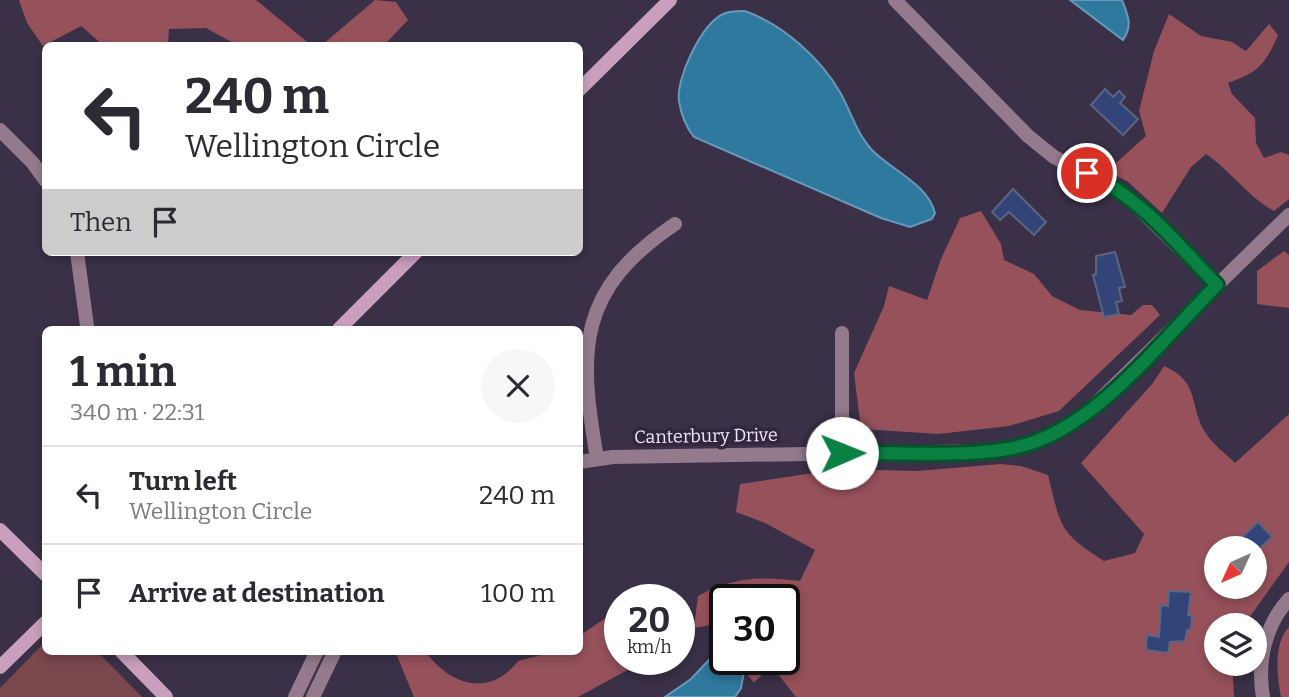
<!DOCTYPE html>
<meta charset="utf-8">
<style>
body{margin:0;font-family:Bitter,serif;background:#f7f7f7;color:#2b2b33;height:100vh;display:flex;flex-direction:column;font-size:26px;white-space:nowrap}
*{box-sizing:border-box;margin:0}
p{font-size:23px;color:#7c7c81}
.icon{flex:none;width:38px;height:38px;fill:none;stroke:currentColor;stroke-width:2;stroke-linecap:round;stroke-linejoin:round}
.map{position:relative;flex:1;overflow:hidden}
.sheet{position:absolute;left:42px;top:326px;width:541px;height:329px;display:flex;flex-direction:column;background:#fff;border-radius:10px;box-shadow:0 4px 10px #0003}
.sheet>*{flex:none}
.top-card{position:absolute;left:42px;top:42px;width:541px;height:214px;border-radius:10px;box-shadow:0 4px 10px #0003;background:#fff;color:#2b2b33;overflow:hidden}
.needle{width:46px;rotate:225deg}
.tools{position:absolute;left:1204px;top:536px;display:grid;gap:14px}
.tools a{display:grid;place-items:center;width:63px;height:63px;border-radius:50%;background:#fff;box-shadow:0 4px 10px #0003;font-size:35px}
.speed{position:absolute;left:604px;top:584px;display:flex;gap:14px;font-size:35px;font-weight:700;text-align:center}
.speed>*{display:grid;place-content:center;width:91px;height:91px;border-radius:50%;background:#fff;box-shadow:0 4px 10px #0003;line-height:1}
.speed small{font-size:18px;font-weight:400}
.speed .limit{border:4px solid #111;border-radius:10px;background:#fff;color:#111}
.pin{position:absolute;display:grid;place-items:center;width:60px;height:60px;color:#fff;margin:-30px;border:4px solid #fff;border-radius:50%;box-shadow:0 2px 7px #0007}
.me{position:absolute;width:77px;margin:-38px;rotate:89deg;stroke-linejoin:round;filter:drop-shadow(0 0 5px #0008)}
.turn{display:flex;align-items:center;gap:24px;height:147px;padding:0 28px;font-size:32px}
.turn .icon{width:91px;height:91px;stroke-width:2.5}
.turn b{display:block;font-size:49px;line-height:60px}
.then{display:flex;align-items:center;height:66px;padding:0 28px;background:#0003;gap:14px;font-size:26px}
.round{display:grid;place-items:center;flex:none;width:74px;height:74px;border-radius:37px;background:#f7f7f7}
.overview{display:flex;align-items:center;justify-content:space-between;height:119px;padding:0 28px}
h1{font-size:42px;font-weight:700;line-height:52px}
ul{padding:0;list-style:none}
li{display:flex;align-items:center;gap:21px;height:98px;padding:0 28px;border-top:2px solid #e1e1e2}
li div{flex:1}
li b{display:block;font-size:26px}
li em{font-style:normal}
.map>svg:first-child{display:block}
.green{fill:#7a474d}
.forest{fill:#96515b;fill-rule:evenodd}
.water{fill:#2f789e;stroke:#6899b9;stroke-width:2}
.building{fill:#334479;stroke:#5c6580;stroke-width:2}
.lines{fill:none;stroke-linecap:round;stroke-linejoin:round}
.street{stroke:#947a8c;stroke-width:14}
.secondary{stroke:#c99fbc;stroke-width:14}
.route-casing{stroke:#07532c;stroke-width:18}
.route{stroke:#0b8043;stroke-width:12}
.labels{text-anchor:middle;stroke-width:7;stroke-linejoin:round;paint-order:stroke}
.street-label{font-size:18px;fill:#ede7f7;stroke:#30263e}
</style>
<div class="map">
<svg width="1289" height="697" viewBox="0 0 1289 697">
<rect width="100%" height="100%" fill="#3a3048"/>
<polygon class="green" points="45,642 46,651 97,651 142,697 0,697 0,688"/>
<g class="forest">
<polygon points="19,0 256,0 311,45 237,45 206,28 169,29 168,45 103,45 81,26 43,46 27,23"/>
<polygon points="375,0 396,2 408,20 384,45 322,45"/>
<path d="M1169,14L1201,36L1232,42L1246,51L1269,24L1278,35C1265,65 1259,72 1228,83L1232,94L1255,118L1256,143L1264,158L1281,152L1289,155V199L1274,211C1248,197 1231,171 1206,154L1191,167L1162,213L1127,181L1107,171L1146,136L1139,111L1154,51Z"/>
<polygon points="981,211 1001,244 1004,260 1034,274 1052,296 1080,310 1131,315 1143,305 1152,305 1160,315 1059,411 1009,426 938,434 861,429 854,373 884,306 889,286 927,300 941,259 960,218"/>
<polygon points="1284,251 1289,255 1289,308 1257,304 1257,271"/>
<path d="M1164,366C1202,382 1188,409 1207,435C1214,445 1226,454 1235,463L1289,414V562L1244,625H1216V663H1232L1234,697H796L771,665L754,683L744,670L746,660H784V600H724V630L716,624L694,628L698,596C731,577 763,576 800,581L815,550L765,523L736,512L740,484L840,469L916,471L1001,464L1021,466L1048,475C1061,526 1058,532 1104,561L1135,553L1144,534L1081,463L1153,383ZM1216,548H1255V586H1216Z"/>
<path d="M619,609L620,660H646L578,697H414L395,651H425C451,687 491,697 518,661L556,651H579V636Z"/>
<path d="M1289,627V697H1281C1277,677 1273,643 1289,627Z"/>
</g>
<g class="water">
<path d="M1070,0H1122C1128,16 1133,25 1123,40Z"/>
<path d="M745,11C783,25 821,58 841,94C851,112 857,134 872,150C891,170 928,184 935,213L932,219L910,227L881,218L694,137C686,127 681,114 679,101C676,78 701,25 723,14C729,11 737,11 745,11Z"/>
<polygon points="724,644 724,660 746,660 741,688 735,697 665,697 691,679"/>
</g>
<g class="building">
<polygon points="1105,89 1113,97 1119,91 1125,97 1120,103 1138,119 1123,135 1091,105"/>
<polygon points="1013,189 1046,222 1034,235 1009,212 1000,220 992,212"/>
<polygon points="1115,252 1125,287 1119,288 1122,301 1116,302 1119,314 1104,317 1093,275 1096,274 1096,256"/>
<polygon points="1258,522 1272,537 1260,548 1231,548"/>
<polygon points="1169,591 1191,592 1188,615 1192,616 1191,629 1187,630 1185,641 1170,642 1168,653 1146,650 1147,635 1159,637 1161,605 1168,606"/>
</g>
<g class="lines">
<g class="street">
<polyline points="895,0 1028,136 1054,157 1122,192 1217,285"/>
<polyline points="0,130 32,162 46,181"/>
<polyline points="77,252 87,326"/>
<polyline points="842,333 842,453"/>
<path d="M597,458C578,350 577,290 675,224"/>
<polyline points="579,462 613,457 990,451 1036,442 1082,417 1289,215"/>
<polyline points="295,697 317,651"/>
<polyline points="313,697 335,651"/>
<path d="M1263,697C1257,662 1265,625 1289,599"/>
</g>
<g class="secondary">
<polyline points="579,90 670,0"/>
<polyline points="339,329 416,252"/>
<polyline points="0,530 46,575"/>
<polyline points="121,651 166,697"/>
<polyline points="0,667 46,622"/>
</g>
</g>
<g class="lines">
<defs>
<path id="route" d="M842,453C894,452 969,458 1017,447C1095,430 1162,339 1217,285C1177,244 1139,196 1087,173"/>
</defs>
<use href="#route" class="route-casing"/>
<use href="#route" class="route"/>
</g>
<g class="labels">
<g class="street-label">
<text transform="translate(706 436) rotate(-1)" y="6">Canterbury Drive</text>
</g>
</g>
</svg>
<div class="tools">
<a><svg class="needle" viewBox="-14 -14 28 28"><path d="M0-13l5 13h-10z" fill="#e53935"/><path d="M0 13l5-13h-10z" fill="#7c7c81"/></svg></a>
<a><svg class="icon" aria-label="layers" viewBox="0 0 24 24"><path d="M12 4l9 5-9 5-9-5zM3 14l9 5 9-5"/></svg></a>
</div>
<div class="speed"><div>20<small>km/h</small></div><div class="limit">30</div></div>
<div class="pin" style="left:1087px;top:173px;background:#d93025"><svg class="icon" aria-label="arrive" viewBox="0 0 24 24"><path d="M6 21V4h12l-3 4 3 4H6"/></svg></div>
<svg class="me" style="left:842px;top:453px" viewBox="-20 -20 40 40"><circle r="19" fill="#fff"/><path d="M0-13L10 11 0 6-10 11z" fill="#0b8043"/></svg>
<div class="top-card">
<div class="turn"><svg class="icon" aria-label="left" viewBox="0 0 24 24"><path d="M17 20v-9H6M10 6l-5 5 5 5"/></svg><div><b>240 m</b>Wellington Circle</div></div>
<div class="then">Then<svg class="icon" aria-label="arrive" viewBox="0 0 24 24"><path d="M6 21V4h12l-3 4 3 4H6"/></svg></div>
</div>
<section class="sheet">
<div class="overview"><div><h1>1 min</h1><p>340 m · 22:31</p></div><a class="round"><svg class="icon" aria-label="close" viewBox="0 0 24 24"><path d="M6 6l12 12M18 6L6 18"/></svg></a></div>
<ul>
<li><svg class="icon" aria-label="left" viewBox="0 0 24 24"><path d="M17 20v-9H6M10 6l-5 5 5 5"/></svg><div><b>Turn left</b><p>Wellington Circle</p></div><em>240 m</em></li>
<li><svg class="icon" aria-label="arrive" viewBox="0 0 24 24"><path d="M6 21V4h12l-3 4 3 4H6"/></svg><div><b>Arrive at destination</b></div><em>100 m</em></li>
</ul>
</section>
</div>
